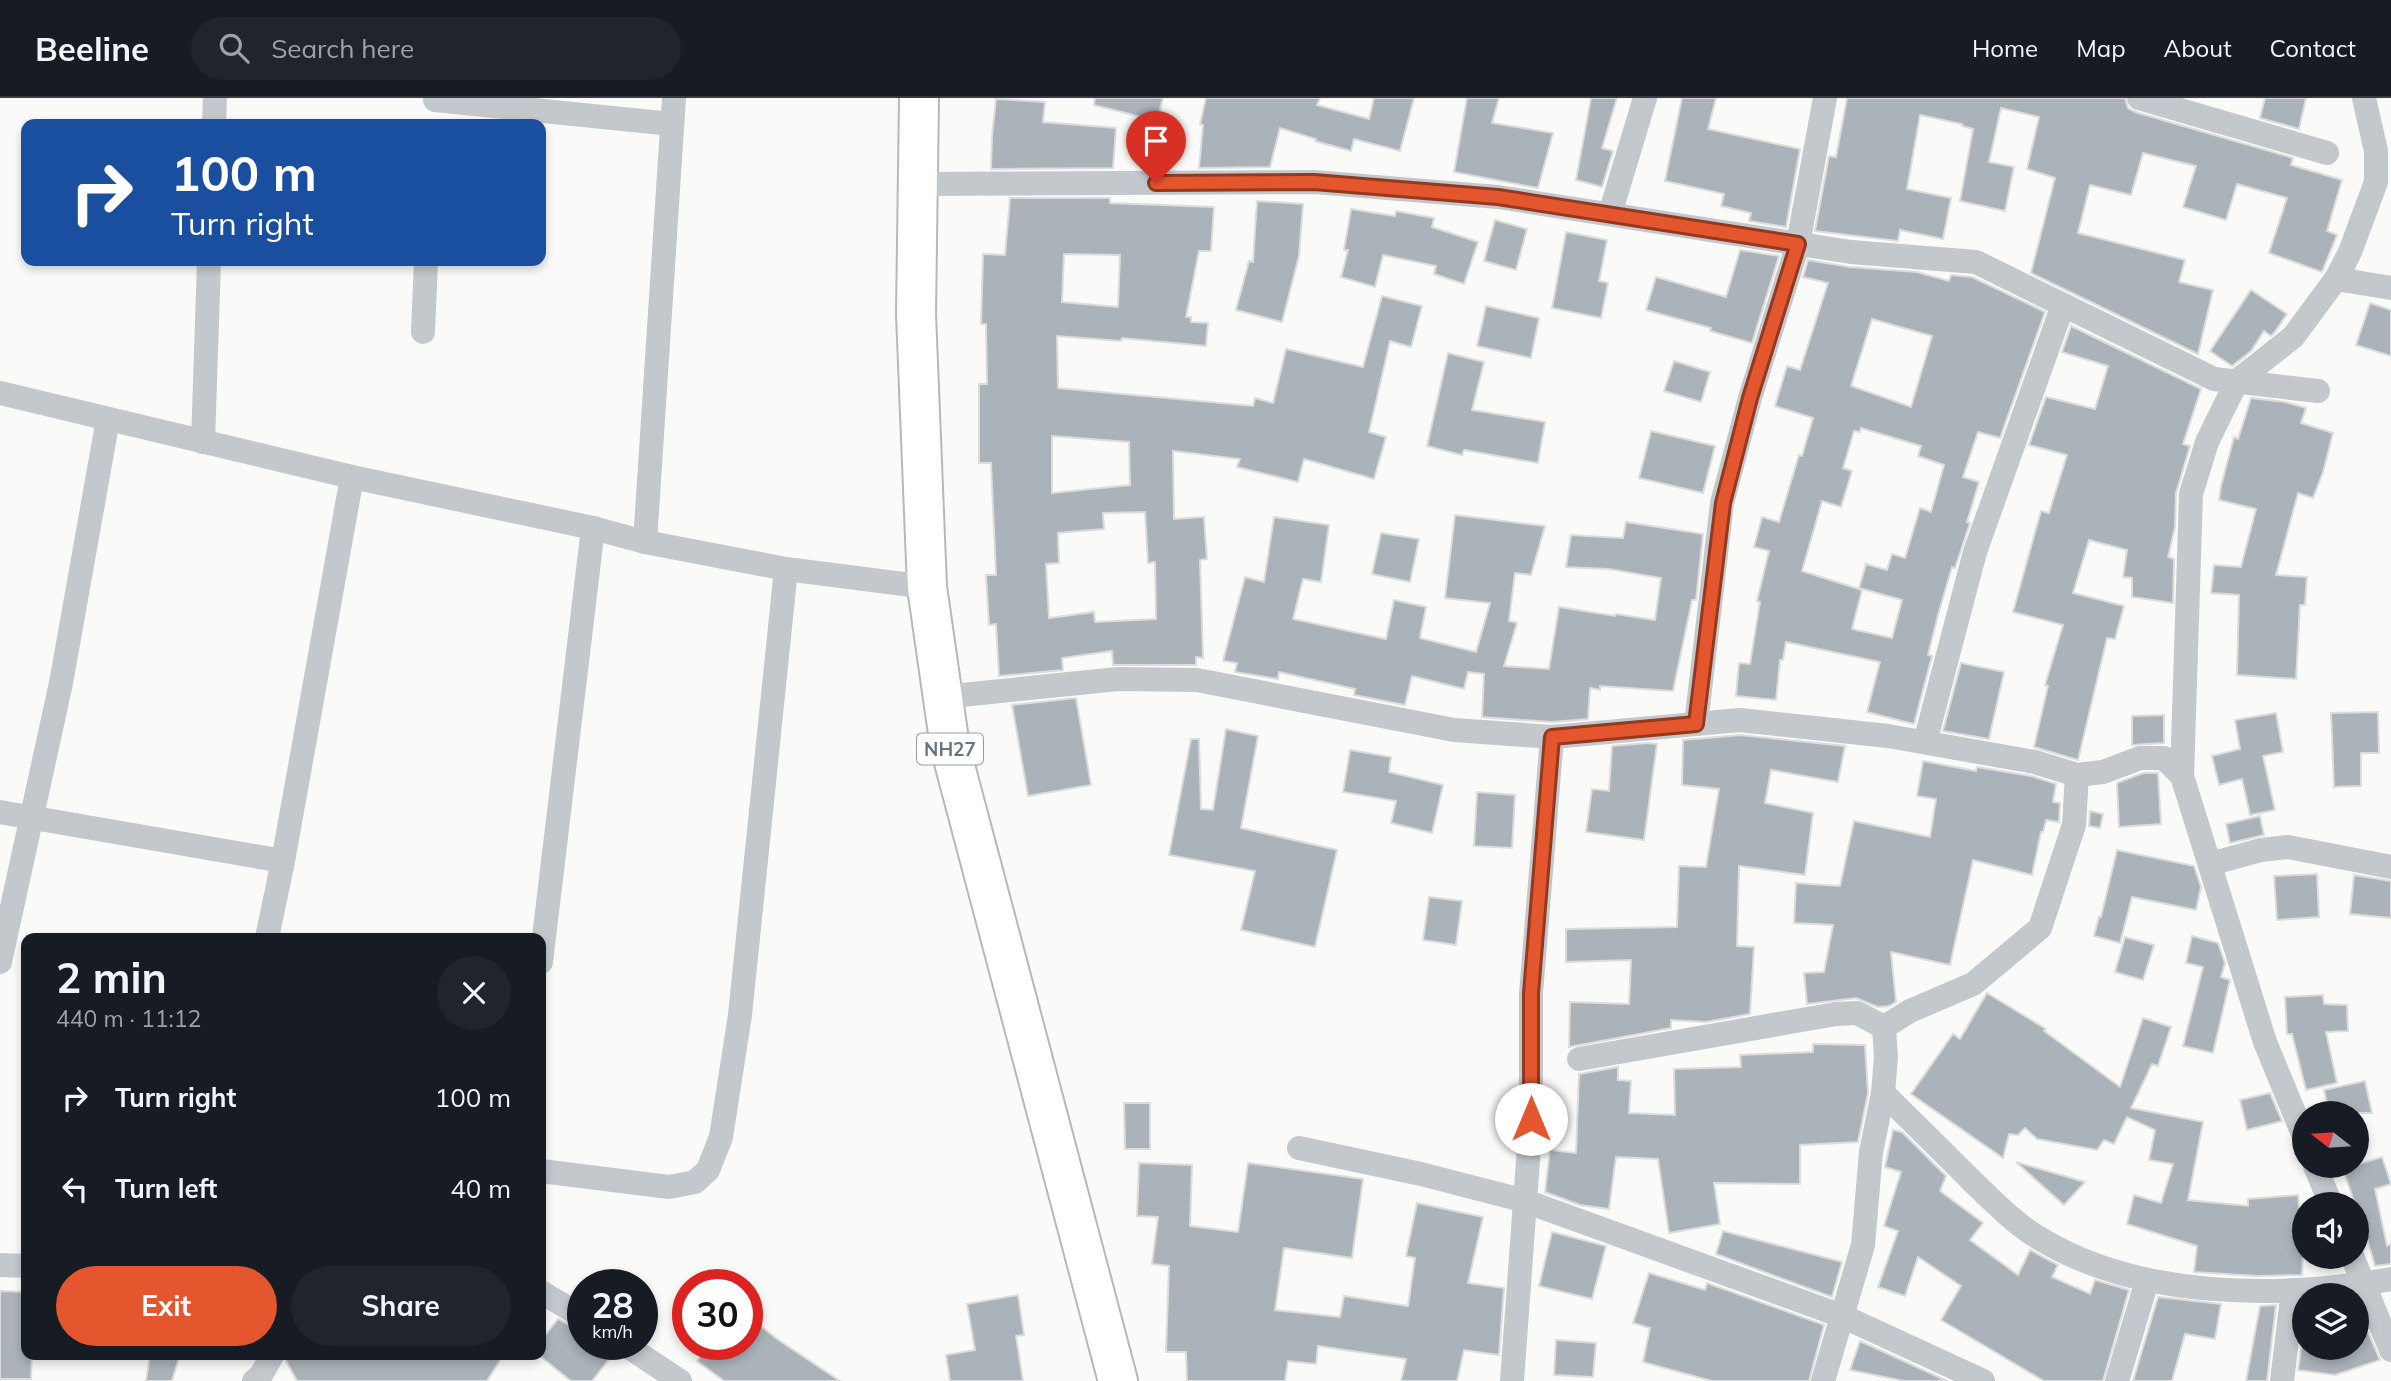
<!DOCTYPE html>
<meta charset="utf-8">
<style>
body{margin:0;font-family:Mulish,sans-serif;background:#20242c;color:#f1f3f6;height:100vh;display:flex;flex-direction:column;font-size:26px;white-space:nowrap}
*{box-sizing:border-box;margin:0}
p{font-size:23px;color:#9ea1a6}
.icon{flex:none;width:38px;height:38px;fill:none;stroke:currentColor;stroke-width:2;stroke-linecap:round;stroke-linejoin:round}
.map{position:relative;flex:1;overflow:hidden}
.details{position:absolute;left:21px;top:835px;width:525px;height:427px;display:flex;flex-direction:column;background:#171b24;border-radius:14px;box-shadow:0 4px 10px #0003}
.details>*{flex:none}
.banner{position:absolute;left:21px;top:21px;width:525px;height:147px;border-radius:14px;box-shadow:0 4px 10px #0003;background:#1a4fa0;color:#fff;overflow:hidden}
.needle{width:46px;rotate:287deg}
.fabs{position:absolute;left:2292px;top:1003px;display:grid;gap:14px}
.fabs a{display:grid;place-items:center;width:77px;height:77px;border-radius:50%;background:#171b24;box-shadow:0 4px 10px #0003;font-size:35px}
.speed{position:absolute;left:567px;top:1171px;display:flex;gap:14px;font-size:35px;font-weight:700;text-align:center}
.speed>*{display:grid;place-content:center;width:91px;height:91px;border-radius:50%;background:#171b24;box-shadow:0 4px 10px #0003;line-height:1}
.speed small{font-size:18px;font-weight:400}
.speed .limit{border:10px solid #d22;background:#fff;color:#111}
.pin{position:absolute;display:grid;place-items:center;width:60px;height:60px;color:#fff;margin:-72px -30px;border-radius:50% 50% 50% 0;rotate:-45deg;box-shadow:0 0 7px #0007}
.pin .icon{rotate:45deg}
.me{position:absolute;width:77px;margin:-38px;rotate:0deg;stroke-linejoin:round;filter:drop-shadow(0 0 5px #0008)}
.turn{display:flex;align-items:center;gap:24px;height:147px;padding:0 35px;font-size:32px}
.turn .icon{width:91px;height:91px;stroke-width:2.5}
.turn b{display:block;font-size:49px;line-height:60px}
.round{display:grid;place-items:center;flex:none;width:74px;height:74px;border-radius:37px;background:#20242c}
.overview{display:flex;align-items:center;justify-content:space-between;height:119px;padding:0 35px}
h1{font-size:42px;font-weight:700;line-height:52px}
.primary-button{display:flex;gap:14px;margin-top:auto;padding:14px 35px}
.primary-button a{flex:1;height:80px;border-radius:42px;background:#e4572e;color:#fff;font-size:28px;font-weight:700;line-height:80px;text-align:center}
.primary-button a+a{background:#20242c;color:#f1f3f6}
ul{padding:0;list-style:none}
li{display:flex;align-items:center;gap:21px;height:91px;padding:0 35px}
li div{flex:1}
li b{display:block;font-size:26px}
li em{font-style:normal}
header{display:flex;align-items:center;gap:42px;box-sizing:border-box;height:98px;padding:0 35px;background:#171b24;border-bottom:2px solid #363941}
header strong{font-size:33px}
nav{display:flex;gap:38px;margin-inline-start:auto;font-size:24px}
.search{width:490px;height:63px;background:#20242c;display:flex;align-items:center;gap:18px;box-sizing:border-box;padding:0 24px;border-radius:38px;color:#9ea1a6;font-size:26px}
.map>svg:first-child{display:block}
.building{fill:#aab3b9;stroke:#dcdcda;stroke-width:2;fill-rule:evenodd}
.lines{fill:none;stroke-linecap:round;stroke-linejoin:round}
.highway-casing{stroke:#b4b9bd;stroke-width:42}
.street{stroke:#c3c8cc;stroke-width:24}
.highway{stroke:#fff;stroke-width:38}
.route-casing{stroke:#94391e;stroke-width:18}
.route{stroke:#e4572e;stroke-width:12}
.labels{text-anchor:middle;stroke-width:7;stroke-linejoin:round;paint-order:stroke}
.shield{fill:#fff;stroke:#939fa8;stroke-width:2}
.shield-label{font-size:19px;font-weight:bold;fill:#657683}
</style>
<header>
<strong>Beeline</strong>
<div class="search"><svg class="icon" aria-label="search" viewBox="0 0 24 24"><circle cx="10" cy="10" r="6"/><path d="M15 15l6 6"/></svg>Search here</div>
<nav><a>Home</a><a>Map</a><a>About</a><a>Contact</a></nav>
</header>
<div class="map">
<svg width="2391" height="1283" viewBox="0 0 2391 1283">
<rect width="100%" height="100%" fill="#fafaf8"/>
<g class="building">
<polygon points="1095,0 1163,0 1157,23 1094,7"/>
<polygon points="1206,0 1320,0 1317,7 1369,21 1374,0 1414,0 1400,53 1354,41 1351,53 1315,43 1316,41 1280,30 1270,69 1199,70 1203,27 1200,26"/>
<polygon points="1467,0 1499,0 1492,25 1553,35 1538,90 1454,74"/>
<polygon points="1591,0 1617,0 1602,50 1613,53 1602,89 1576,82"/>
<polygon points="1682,0 1716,0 1708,31 1800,51 1786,129 1749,123 1751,115 1721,108 1724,96 1665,83"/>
<polygon points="1847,0 2125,0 2128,10 2135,14 2293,60 2291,67 2342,82 2327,133 2337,137 2322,174 2269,155 2287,100 2237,86 2226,122 2183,109 2196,68 2143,55 2131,97 2090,87 2078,135 2185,162 2179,184 2213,192 2198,256 2031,175 2055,80 2027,71 2039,19 2001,10 1989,64 2014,69 2005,113 1960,103 1973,31 1962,28 1962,26 1920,17 1907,91 1951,100 1943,141 1900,132 1898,143 1815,133 1829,58 1836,59"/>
<polygon points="2265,0 2306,0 2299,31 2260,20"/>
<polygon points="996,1 1045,4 1043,24 1116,30 1113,70 991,71 992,38"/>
<path d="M1010,100H1110V105L1214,109L1211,153H1199L1186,219H1191V224L1208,225L1206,248L1122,240L1121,243L1057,238L1058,290L1253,308L1255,300L1273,305L1286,251L1363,269L1382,198L1422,208L1411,249L1390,243L1369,334L1386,339L1374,381L1304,361L1298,384L1237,369L1240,361L1173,353L1174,421L1204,419L1207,461L1200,462L1203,560L1196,559V567H1113L1112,553L1062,560L1063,572L999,578L996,526L989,527L986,477H996L991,365H979V286H987L986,226H981L983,156L1005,157ZM1064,156L1120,157L1118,209L1062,204ZM1052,338L1129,344L1130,387L1052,395ZM1145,414L1148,465L1155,464L1156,521L1095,524L1094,514L1049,520L1046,466L1059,465L1058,435L1104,431L1103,415Z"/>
<polygon points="1257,103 1303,106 1299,158 1282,224 1236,212 1249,163 1253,164"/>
<polygon points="1351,111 1395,118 1396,113 1434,120 1432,129 1478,144 1464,186 1434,176 1436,168 1383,157 1375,189 1341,179 1348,152 1344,152"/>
<polygon points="1495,122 1527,131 1516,172 1484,163"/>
<polygon points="1566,134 1607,142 1599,183 1608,185 1601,220 1552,210"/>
<polygon points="1740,152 1779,158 1752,245 1710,233 1711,230 1646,212 1656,179 1726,199"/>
<path d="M1808,162L1850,169L1917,174L1949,183L1951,177L1972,179L2045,214L2000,340L1978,334L1963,379L1979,384L1967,424L1970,425L1955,470L1952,469L1938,517L1928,557L1932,558L1914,626L1867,614L1880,564L1786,544L1783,562H1780L1776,602L1736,598L1739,565L1750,566L1760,504L1757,503L1769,453L1754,449L1762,419L1779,424L1799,357L1802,358L1813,320L1775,308L1787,268L1800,272L1828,185L1803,179ZM1872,221L1932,238L1911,309L1851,288ZM1861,330L1921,348L1918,358L1944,367L1931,414L1920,410L1905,460L1892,456L1887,472L1866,466L1859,490L1902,502L1892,540L1852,531L1862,492L1802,473L1822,403L1841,409L1852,373L1843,370L1854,333L1860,334Z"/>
<polygon points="2251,192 2287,216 2274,235 2271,238 2264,233 2251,253 2232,268 2210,253"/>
<polygon points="2370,205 2391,212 2391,258 2356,247"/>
<polygon points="1486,208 1539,220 1531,260 1477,248"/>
<polygon points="2071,228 2201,291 2183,346 2190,348 2176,395 2175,429 2168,459 2174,461 2173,505 2132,499 2132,480 2123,479 2127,452 2089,442 2073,495 2124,508 2115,541 2107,540 2078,662 2034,649 2048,588 2045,587 2063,527 2013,514 2041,413 2049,415 2067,357 2029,347 2046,299 2095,311 2108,268 2062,254"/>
<polygon points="1448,255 1484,264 1472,312 1545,324 1538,365 1464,352 1462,357 1427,348"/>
<polygon points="1674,263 1710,274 1701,304 1664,293"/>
<polygon points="2251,300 2285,304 2306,310 2301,325 2333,335 2323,374 2313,400 2298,395 2276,477 2307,479 2305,507 2300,507 2296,581 2237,577 2239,497 2211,495 2214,467 2241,469 2256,411 2219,402 2221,388 2234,339 2238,341"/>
<polygon points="1651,333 1715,348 1703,395 1639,380"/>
<polygon points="1455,417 1545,428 1531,477 1515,475 1509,523 1517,525 1504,568 1549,571 1559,509 1615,518 1616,516 1655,522 1661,480 1609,471 1566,469 1571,437 1623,440 1626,424 1703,436 1696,502 1692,502 1673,593 1600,588 1600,592 1590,590 1588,621 1552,624 1482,619 1484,576 1468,574 1464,591 1412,578 1405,607 1354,597 1355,591 1279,574 1278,581 1235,574 1237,565 1223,563 1245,479 1264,484 1274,419 1329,427 1321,484 1303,481 1293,521 1386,541 1394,502 1426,509 1420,540 1476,554 1490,505 1445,500"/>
<polygon points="1381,435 1419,441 1410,484 1372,476"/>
<polygon points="1961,565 2004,574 1989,641 1943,633"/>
<polygon points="1076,600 1091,687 1028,698 1012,607"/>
<polygon points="2378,614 2379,655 2361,655 2361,688 2334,689 2331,615"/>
<polygon points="2276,615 2283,654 2263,658 2275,712 2250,717 2242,681 2219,687 2212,658 2240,651 2235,622"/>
<polygon points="2164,617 2164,645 2132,647 2132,618"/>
<polygon points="1226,631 1258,638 1241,730 1337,752 1315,849 1241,832 1255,773 1169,757 1191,641 1199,641 1201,711 1213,712"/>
<polygon points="1740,637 1845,648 1838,684 1771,672 1765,705 1813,715 1805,777 1739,768 1737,848 1754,849 1750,916 1706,924 1671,922 1671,930 1569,949 1570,904 1629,906 1631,862 1566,864 1566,831 1677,829 1679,768 1706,769 1719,691 1682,687 1683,642"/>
<polygon points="1648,645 1657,646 1644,742 1586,734 1592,691 1609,693 1612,648"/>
<polygon points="1350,652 1391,659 1389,674 1443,687 1432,735 1391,725 1396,703 1343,694"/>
<polygon points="1923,663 1976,673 1977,669 2031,678 2056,686 2053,704 2060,705 2059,724 2046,722 2043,734 2041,734 2032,777 1973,762 1950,867 1891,854 1896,904 1889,908 1878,909 1856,900 1807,906 1804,875 1824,874 1833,827 1794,825 1796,785 1840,788 1854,723 1930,739 1936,701 1917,698"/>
<polygon points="2143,675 2158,675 2161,726 2119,729 2117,685"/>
<polygon points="1477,694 1515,697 1512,750 1474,748"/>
<polygon points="2090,713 2103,716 2100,730 2089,728"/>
<polygon points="2260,718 2264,737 2230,745 2226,726"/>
<polygon points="2117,752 2194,768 2201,789 2196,812 2132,799 2120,845 2094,838 2099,819 2101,819"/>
<polygon points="2317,776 2319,819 2277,822 2274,778"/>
<polygon points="2354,777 2391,783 2391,820 2350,816"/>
<polygon points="1429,799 1462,803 1456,847 1423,842"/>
<polygon points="2192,838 2218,845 2225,865 2221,879 2230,882 2213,955 2183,948 2203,869 2186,865"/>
<polygon points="2125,839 2154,847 2143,882 2115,874"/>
<polygon points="1987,895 2046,931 2044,933 2120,989 2143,920 2171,929 2158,968 2152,966 2131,1010 2203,1024 2188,1102 2248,1108 2248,1101 2298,1097 2303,1154 2302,1177 2257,1178 2194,1174 2197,1148 2127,1126 2134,1097 2161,1105 2173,1066 2149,1062 2155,1032 2127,1019 2114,1046 2104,1042 2097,1052 2037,1041 2025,1030 2018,1037 2009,1036 2003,1060 1911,996 1953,936 1960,941"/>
<polygon points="2323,897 2324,906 2347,907 2348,933 2326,934 2337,985 2306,992 2292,936 2287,936 2285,899"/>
<polygon points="1813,946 1865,947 1868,995 1858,1044 1800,1047 1800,1086 1714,1085 1720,1126 1669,1135 1658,1061 1616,1059 1609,1111 1580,1107 1545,1094 1550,1052 1576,1055 1579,976 1618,969 1618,982 1631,983 1629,1015 1675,1017 1674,971 1741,969 1740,957 1813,954"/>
<polygon points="2365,983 2372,1015 2329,1015 2324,992"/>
<polygon points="2270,995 2282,1023 2247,1032 2240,1002"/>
<polygon points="1124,1005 1150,1005 1150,1051 1125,1051"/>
<polygon points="1893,1032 1902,1034 1946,1078 1940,1093 1983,1125 1970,1142 2018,1177 2030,1152 2058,1167 2052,1179 2090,1196 2095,1182 2129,1192 2103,1283 2044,1283 1941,1222 1961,1188 1918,1159 1905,1198 1878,1189 1898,1133 1884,1128 1901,1074 1885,1069"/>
<polygon points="2382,1059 2391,1086 2375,1091 2387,1148 2391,1146 2391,1166 2375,1168 2363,1127 2357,1128 2357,1106 2355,1106 2343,1071"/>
<polygon points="2016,1064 2085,1084 2064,1107"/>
<polygon points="1139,1065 1192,1067 1190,1128 1238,1134 1248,1065 1363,1081 1352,1160 1284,1150 1275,1212 1340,1219 1344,1198 1408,1208 1415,1160 1406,1158 1417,1105 1483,1119 1468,1185 1504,1190 1499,1257 1464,1252 1457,1283 1401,1283 1406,1261 1318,1248 1316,1266 1288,1263 1285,1283 1187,1283 1186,1254 1166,1254 1169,1168 1152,1166 1158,1119 1137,1118"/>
<polygon points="1723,1133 1842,1164 1832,1199 1716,1156"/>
<polygon points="1552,1134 1606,1148 1592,1201 1539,1188"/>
<polygon points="1649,1175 1705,1192 1707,1185 1824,1227 1809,1283 1712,1283 1643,1264 1650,1230 1633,1225"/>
<polygon points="0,1193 26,1194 26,1256 32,1256 31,1281 0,1281"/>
<polygon points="1018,1197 1024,1237 1016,1238 1023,1283 950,1283 946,1257 975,1252 967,1206"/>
<polygon points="2158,1199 2221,1206 2215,1241 2185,1236 2172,1283 2133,1283"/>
<polygon points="2276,1207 2267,1283 2246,1283 2260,1208"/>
<polygon points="2357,1209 2380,1262 2335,1277 2298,1272 2303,1237 2305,1238 2305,1250 2357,1250"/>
<polygon points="747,1217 777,1241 840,1283 724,1283 697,1263 710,1246 747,1246"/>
<polygon points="558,1221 583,1234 583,1246 602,1246 613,1256 592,1283 571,1283 541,1259 541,1243"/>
<polygon points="1556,1242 1596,1245 1593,1279 1554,1277"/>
<polygon points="1860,1243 1947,1283 1904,1283 1850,1272"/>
<polygon points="150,1256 180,1256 172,1283 146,1283"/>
<polygon points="288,1256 504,1256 487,1283 297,1283 286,1263"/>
</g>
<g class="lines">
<defs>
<polyline id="highway" points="919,0 916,216 927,489 950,649 1118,1283"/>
</defs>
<use href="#highway" class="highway-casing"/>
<g class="street">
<polyline points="2139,0 2327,55"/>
<polyline points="435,2 672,26"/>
<polyline points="214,26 215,0"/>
<polyline points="918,86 1314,84 1498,99 1851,154 1976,164 2214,281 2318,293"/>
<polyline points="1610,116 1645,0"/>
<polyline points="2336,181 2391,190"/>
<polyline points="423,234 426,163"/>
<polyline points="0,295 352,379 593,430 645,444 786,471 927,489"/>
<polyline points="203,344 209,163"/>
<polyline points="645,444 674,0"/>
<polyline points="942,599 1118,581 1197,582 1454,632 1552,639 1740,622 1888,638 2035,664 2077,677 2103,674 2140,660 2164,660 2182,678 2265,944 2305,1041"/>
<polyline points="1696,626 1722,405 1750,300 1798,146 1825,0"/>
<polyline points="1925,644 1975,454 2063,207"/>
<polyline points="2182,678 2191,396 2207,344 2237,283 2293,239 2336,181 2350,154 2376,84 2376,53 2364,0"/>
<polyline points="0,714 283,763"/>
<polyline points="2210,766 2261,752 2288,749 2391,769"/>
<polyline points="267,840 283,763 352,379"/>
<polyline points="0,864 61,585 108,321"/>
<polyline points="541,864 593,430"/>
<polyline points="1884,929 1910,913 1973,886 2040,830 2074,727 2077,677"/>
<polyline points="1579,961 1836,916 1857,915 1884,929"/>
<path d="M1883,995C1914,1025 1944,1055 1974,1085C1994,1104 2015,1126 2039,1140C2138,1201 2280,1201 2391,1181"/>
<polyline points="1299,1050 1421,1076 1525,1103 1842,1218 1983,1283"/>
<polyline points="2315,1068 2331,1106"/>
<polyline points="541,1073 669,1089 695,1084 708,1072 721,1039 740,917 786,471"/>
<polyline points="2352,1158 2391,1252"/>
<polyline points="0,1167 26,1168"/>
<polyline points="541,1194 583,1219"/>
<polyline points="624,1246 680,1283"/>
<polyline points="254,1283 261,1277 273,1256"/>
<polyline points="1512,1283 1531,1021 1531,895 1552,639"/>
<polyline points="1823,1283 1863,1147 1871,1054 1883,995 1886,959 1884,929"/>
<polyline points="2117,1283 2147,1183"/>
<polyline points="2282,1283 2293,1192"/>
</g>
<use href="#highway" class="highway"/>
</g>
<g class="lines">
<defs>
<polyline id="route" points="1156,85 1314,84 1498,99 1798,146 1750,300 1723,405 1696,626 1552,639 1531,895 1531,1021"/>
</defs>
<use href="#route" class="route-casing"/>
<use href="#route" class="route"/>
</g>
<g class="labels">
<rect class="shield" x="917" y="635.5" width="66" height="31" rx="5"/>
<g class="shield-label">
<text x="950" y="658">NH27</text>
</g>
</g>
</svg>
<div class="fabs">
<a><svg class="needle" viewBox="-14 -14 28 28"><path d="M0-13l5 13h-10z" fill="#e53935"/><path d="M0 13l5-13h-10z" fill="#9ea1a6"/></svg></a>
<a><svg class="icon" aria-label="sound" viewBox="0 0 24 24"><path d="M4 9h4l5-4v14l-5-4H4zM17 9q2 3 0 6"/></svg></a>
<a><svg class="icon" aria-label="layers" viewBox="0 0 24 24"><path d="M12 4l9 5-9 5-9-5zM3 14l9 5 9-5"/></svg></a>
</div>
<div class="speed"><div>28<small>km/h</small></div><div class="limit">30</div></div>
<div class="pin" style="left:1156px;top:85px;background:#d93025"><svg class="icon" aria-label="arrive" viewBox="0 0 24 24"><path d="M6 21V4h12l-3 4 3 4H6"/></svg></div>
<svg class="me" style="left:1531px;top:1021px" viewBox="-20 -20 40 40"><circle r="19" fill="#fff"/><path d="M0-13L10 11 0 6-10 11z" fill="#e4572e"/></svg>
<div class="banner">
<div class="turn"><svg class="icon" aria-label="right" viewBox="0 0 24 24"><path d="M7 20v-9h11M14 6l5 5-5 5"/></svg><div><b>100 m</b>Turn right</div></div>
</div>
<section class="details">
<div class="overview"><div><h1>2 min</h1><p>440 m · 11:12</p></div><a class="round"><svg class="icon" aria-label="close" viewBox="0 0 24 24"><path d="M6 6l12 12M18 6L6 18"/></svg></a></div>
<ul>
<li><svg class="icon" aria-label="right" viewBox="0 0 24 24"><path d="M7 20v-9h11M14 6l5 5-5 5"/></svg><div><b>Turn right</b></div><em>100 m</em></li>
<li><svg class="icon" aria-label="left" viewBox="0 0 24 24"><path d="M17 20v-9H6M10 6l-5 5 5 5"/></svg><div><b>Turn left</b></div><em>40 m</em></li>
</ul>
<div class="primary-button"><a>Exit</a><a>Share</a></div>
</section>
</div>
